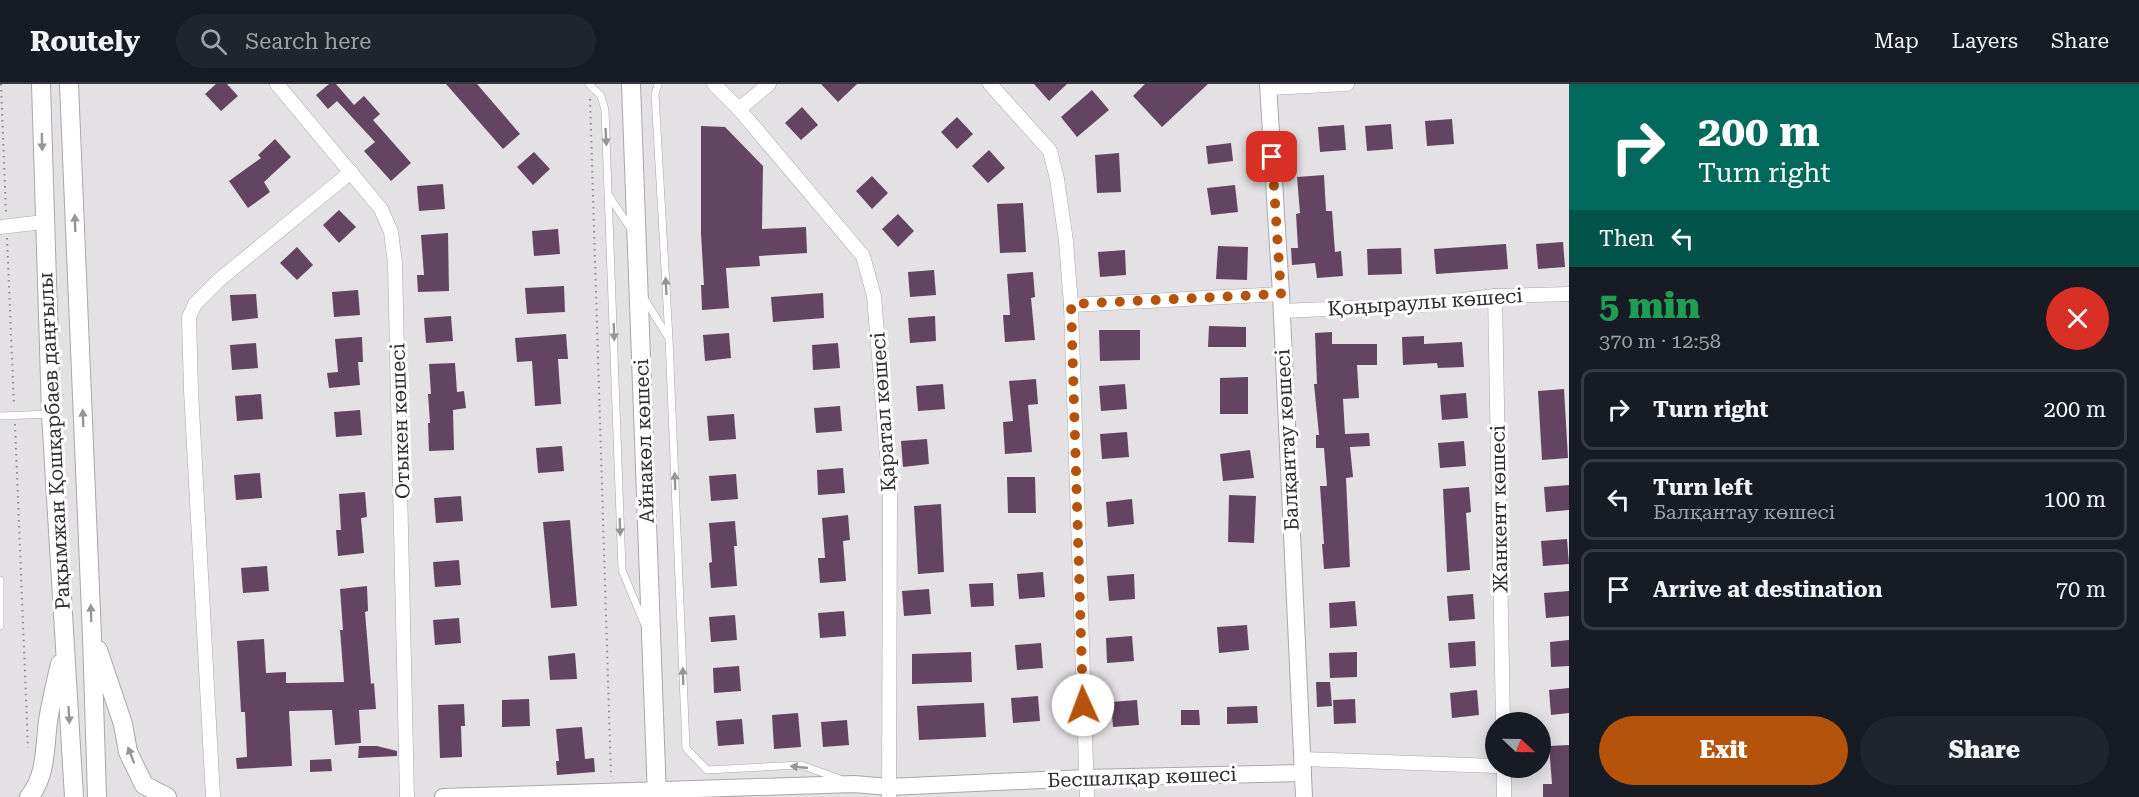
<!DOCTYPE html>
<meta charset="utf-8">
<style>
body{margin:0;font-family:"Roboto Serif",serif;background:#20242c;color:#f1f3f6;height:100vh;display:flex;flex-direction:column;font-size:22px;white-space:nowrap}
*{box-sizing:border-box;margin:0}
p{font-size:20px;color:#9ea1a6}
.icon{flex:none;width:33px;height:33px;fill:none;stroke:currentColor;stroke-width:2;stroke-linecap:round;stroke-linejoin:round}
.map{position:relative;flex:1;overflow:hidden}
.side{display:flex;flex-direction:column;background:#171b24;width:570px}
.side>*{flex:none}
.top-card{background:#00695c;color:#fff;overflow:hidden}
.needle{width:39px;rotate:112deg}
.fabs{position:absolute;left:1485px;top:628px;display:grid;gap:12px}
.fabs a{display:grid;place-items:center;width:66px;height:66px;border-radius:50%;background:#171b24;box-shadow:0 3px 15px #0003;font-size:30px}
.pin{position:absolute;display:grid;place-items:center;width:51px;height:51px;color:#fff;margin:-26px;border-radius:12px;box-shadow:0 3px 9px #0006}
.me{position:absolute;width:66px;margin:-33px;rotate:358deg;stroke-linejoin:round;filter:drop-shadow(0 0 4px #0008)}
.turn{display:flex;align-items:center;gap:21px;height:126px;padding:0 30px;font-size:27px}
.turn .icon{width:78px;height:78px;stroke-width:2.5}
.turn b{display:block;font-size:42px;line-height:51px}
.then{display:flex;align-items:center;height:57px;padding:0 30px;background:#0003;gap:12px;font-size:22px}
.round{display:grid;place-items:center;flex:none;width:63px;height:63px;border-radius:32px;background:#20242c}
.head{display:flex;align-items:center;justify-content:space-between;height:102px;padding:0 30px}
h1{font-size:36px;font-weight:800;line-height:45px;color:#1e9e55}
.cta{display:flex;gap:12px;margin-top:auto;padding:12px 30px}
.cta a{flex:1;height:69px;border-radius:36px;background:#b45309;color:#fff;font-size:24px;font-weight:800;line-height:69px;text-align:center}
.cta a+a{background:#20242c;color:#f1f3f6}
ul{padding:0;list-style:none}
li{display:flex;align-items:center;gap:18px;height:81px;margin:0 12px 9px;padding:0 18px;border:3px solid #363941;border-radius:12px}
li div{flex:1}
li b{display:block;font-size:22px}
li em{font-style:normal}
header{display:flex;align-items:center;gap:36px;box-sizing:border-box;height:84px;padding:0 30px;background:#171b24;border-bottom:2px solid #363941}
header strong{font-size:28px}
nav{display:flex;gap:33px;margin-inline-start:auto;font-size:21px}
.search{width:420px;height:54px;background:#20242c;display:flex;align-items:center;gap:15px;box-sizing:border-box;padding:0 21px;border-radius:33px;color:#9ea1a6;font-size:22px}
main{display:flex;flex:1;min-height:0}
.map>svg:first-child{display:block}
.building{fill:#634562}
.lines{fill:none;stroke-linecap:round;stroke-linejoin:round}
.service-casing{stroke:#aaa7a9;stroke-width:8}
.minor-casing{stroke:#aaa7a9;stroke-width:15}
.tertiary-casing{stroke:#aaa7a9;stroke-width:18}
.secondary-casing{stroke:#aaa7a9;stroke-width:20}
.path{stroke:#8e8c8e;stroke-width:2;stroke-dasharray:1.5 4.5;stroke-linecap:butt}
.service{stroke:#fff;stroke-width:7}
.minor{stroke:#fff;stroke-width:14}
.tertiary{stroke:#fff;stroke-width:16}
.secondary{stroke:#fff;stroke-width:18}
.oneway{fill:#979697}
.route{stroke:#b45309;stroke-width:10;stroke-dasharray:0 18}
.labels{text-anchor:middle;stroke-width:6;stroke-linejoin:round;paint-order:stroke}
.street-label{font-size:20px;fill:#2f2e2f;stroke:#fff}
</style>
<header>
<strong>Routely</strong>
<div class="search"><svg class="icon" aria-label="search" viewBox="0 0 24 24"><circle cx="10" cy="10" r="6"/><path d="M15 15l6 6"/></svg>Search here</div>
<nav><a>Map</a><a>Layers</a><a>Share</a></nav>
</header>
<main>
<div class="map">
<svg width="1569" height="713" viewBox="0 0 1569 713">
<rect width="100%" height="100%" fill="#e4e1e4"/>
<g class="building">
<polygon points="216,0 227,0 238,12 221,27 205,10"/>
<polygon points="329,0 336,0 354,21 364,12 380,30 373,36 411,79 391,97 364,67 375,58 337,17 328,25 316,11"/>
<polygon points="446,0 477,0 520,50 503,65"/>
<polygon points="821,0 857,0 838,18"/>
<polygon points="1034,0 1067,0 1049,17"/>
<polygon points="1145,0 1208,0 1162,43 1133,12"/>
<polygon points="1092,6 1109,26 1077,53 1061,33"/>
<polygon points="802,23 818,41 801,56 785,39"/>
<polygon points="957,33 973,50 957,65 941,48"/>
<polygon points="1452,35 1454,60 1427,62 1425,37"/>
<polygon points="1391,40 1393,65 1367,67 1365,42"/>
<polygon points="1344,41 1346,66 1320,68 1318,43"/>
<polygon points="701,42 725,43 763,82 762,145 806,143 807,169 759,172 760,182 726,184 729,224 702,226 701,201 704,201 701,150"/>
<polygon points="275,55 291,73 264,98 270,108 248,124 229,97 261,74 258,71"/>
<polygon points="1231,59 1233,77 1208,80 1206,62"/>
<polygon points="989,66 1005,84 988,99 972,82"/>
<polygon points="534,68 550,85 533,101 517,83"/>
<polygon points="1119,69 1121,108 1097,109 1095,71"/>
<polygon points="1324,91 1326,127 1332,127 1335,168 1341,167 1343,192 1317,194 1315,179 1292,181 1291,164 1298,164 1296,130 1300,129 1297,93"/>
<polygon points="872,92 888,109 872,125 856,107"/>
<polygon points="443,100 445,125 419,127 417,102"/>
<polygon points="1235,101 1238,128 1211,131 1207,104"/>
<polygon points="1023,119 1026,168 1000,169 997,120"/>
<polygon points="339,126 356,143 339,159 323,141"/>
<polygon points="898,130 914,147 898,163 882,145"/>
<polygon points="558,145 560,170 534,172 532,147"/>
<polygon points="448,149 449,207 418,208 417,191 424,191 421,151"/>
<polygon points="1563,158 1565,183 1538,185 1536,160"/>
<polygon points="1506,160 1508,185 1436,190 1434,165"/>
<polygon points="1218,162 1248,163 1247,196 1216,195"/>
<polygon points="297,163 313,181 297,196 280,179"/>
<polygon points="1401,164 1402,190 1368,191 1367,165"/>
<polygon points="1125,166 1126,191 1100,193 1098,168"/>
<polygon points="934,186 936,211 910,213 908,188"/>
<polygon points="1033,188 1035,213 1031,214 1035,256 1005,258 1003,231 1010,231 1007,190"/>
<polygon points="564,202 565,228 527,230 525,204"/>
<polygon points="358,206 360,231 334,233 332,208"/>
<polygon points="823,209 824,234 773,238 771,213"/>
<polygon points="256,210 258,234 232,237 230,211"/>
<polygon points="451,232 453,257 426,259 424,234"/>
<polygon points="935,232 936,257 910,259 908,234"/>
<polygon points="1209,242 1246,243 1246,263 1208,263"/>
<polygon points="1099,246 1140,246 1140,276 1100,277"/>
<polygon points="1332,248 1332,260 1377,260 1377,281 1357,281 1359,314 1343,315 1345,350 1369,349 1370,362 1350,363 1353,393 1346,394 1350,483 1324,485 1322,460 1324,460 1320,402 1327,402 1324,364 1316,364 1316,351 1319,351 1314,300 1317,300 1315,249"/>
<polygon points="729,249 731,274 705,277 703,251"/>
<polygon points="566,250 568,275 558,275 561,320 535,322 532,277 517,278 515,254"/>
<polygon points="1424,252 1424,260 1462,258 1464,283 1438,284 1437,279 1403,281 1402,253"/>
<polygon points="362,253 363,278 358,278 360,301 329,304 327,289 338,288 335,255"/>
<polygon points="256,259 258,284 232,286 230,261"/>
<polygon points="838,259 840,284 813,286 812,261"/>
<polygon points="455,279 457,308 464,307 466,324 453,326 454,366 429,367 428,339 430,339 428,310 431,310 429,280"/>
<polygon points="1248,293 1248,330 1220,330 1220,294"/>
<polygon points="1036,295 1038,320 1028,321 1032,368 1005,370 1003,338 1013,337 1009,297"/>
<polygon points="943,300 945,325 918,327 916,302"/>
<polygon points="1125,300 1127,325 1101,327 1099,302"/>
<polygon points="1564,305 1568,374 1542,376 1538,307"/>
<polygon points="1466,309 1468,334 1442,336 1440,311"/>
<polygon points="261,310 263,335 237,337 235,312"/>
<polygon points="840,322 842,347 816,349 814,324"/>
<polygon points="360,326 362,351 336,353 334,328"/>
<polygon points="734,330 736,355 709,357 707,332"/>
<polygon points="1127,348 1129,373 1102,375 1100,350"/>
<polygon points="927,355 929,380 903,383 901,357"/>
<polygon points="1464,357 1466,382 1440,384 1438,359"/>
<polygon points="562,362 564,387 538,389 536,364"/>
<polygon points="1250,366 1254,394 1223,397 1220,370"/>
<polygon points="843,384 845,409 818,411 817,386"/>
<polygon points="260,389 262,414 236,416 234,391"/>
<polygon points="736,390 738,415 711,417 709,392"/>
<polygon points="1007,393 1035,393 1036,429 1008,429"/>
<polygon points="1569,401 1569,426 1546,428 1544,403"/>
<polygon points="1469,403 1471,428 1466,429 1470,486 1447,488 1443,405"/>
<polygon points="365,408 367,433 361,434 364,469 338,472 336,446 341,446 339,410"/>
<polygon points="1229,411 1256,412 1254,459 1228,458"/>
<polygon points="461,412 463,437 436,439 434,414"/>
<polygon points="1132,415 1134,440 1108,443 1106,418"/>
<polygon points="941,420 944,488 918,490 914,422"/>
<polygon points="848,431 850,456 843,457 846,497 820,499 818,474 825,474 822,434"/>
<polygon points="570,436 577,522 551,524 543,438"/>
<polygon points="735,437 737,462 734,462 737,502 711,504 709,479 712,478 709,439"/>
<polygon points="1567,455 1569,480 1543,482 1541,457"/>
<polygon points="459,476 461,501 435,503 433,478"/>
<polygon points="267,482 269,507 243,509 241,484"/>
<polygon points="1043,488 1045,513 1019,515 1017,490"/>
<polygon points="1134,490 1135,515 1109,517 1107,492"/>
<polygon points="993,499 994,522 971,523 969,500"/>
<polygon points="367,502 368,527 365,528 371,600 374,599 376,625 359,626 361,659 335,661 332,626 289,627 292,682 237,685 236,674 247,673 245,628 241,628 237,557 264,555 266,589 286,588 286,599 344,598 340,546 343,546 340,505"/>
<polygon points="929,505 931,530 904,532 902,507"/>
<polygon points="1569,507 1569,532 1546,534 1544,509"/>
<polygon points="1473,510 1475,535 1449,537 1447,512"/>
<polygon points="1355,517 1357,542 1330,544 1329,519"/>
<polygon points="844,527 846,552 820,554 818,529"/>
<polygon points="735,531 737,556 711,558 709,533"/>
<polygon points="459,534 461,559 435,561 433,536"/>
<polygon points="1247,541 1249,566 1219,569 1217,543"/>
<polygon points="1132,552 1134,577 1107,579 1106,554"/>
<polygon points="1569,556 1569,582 1551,583 1550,558"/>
<polygon points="1475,557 1476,582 1450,584 1448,559"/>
<polygon points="1041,559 1043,584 1017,586 1015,561"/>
<polygon points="971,568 972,598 912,600 912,570"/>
<polygon points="1357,568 1357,593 1330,594 1329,569"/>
<polygon points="575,569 577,595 550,596 548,572"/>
<polygon points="739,582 741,607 714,609 713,584"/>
<polygon points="1316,598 1330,598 1332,622 1317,623"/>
<polygon points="1569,604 1569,629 1551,631 1549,606"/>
<polygon points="1477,606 1479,631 1452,634 1450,609"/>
<polygon points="1038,612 1040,637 1013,639 1011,614"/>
<polygon points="529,615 530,642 502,643 502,616"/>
<polygon points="1355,615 1356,639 1334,640 1333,616"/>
<polygon points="1137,616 1139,641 1113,643 1111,618"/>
<polygon points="984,619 986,653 919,656 917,622"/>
<polygon points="464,620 465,642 461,642 462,673 440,674 438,621"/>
<polygon points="1257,622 1258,639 1227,640 1227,623"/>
<polygon points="1181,626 1199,626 1200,641 1181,641"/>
<polygon points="798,629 801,663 774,665 772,631"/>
<polygon points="742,635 744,660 718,662 716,637"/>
<polygon points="847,636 849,661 823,663 821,638"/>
<polygon points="582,643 585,675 594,674 595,688 557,691 556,677 559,677 556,645"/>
<polygon points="1569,661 1569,713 1543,713 1543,700 1552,700 1549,662"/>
<polygon points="359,662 377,662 397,667 397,672 358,674"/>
<polygon points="331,675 332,687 310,688 310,676"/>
</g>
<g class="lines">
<defs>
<g id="service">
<polyline points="589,0 601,12 605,26 622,486 644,539"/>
<polyline points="658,0 655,10 669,255 686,664 707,686 801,681 840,695"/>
<polyline points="609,112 631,145"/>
<polyline points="644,214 668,253"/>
<polyline points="0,332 51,330"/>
<polyline points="0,496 0,542"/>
</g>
<g id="minor">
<polyline points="277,0 381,125 391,148 395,179 407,713"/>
<polyline points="714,0 739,25 863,172 874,212 890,406 889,713"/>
<polyline points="990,0 1050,67 1057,95 1066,157 1071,221 1087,713"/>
<polyline points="1268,4 1347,0"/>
<polyline points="739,25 769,0"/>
<polyline points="0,143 44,138"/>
<polyline points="1495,212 1503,639"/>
<polyline points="1071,221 1281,210"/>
<polyline points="1281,227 1421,221 1495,212 1569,210"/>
<polyline points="1303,675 1496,682"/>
<polyline points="1504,684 1504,713"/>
<polyline points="213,713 191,306 189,233 195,220 219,196 351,88"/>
</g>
<g id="tertiary">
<polyline points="1268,0 1281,210 1304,713"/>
<polyline points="443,713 854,700 889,703 1086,694 1303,689"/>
</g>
<g id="secondary">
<polyline points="41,0 51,330 74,713"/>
<polyline points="69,0 92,553 97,713"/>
<polyline points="631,0 657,713"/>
<polyline points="98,566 123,640 128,668 144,701 167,713"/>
<path d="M29,713C48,690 44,659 49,631C52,614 56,597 60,580"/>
</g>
</defs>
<use href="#service" class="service-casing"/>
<use href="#minor" class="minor-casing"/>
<use href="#tertiary" class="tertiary-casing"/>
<use href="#secondary" class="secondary-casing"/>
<g class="path">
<polyline points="1,0 6,130"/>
<polyline points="590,15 611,693"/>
<polyline points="7,154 14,322"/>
<polyline points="15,340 28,664"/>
</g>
<use href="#service" class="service"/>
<use href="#minor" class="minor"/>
<use href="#tertiary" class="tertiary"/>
<use href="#secondary" class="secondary"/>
</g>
<defs><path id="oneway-solid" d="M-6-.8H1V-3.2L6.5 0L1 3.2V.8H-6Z" transform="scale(1.5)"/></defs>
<g class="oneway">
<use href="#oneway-solid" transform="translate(606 53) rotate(87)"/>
<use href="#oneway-solid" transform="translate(42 58) rotate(89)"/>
<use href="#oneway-solid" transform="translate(75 139) rotate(-92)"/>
<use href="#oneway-solid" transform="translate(666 202) rotate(-93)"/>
<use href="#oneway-solid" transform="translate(614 248) rotate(88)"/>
<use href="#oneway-solid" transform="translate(83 334) rotate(-92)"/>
<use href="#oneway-solid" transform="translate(675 397) rotate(-92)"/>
<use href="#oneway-solid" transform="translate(620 443) rotate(88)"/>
<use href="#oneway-solid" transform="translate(91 529) rotate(-92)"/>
<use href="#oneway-solid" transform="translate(683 592) rotate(-92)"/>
<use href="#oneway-solid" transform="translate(69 631) rotate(87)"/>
<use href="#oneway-solid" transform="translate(131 671) rotate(-111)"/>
<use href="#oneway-solid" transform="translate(799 683) rotate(-174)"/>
</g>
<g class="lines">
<polyline class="route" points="1083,621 1071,220 1281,210 1272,73"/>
</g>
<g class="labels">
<g class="street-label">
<text transform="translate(1425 218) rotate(-4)" y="7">Қоңыраулы көшесі</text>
<text transform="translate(883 328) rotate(-94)" y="7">Қаратал көшесі</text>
<text transform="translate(400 337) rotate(-92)" y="7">Отыкен көшесі</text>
<text transform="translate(1287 356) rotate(-93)" y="7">Балқантау көшесі</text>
<text transform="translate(54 357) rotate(-93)" y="7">Рақымжан Қошқарбаев даңғылы</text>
<text transform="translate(644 357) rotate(-92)" y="7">Айнакөл көшесі</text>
<text transform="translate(1499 425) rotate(-91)" y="7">Жанкент көшесі</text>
<text transform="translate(1142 693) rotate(-2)" y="7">Бесшалқар көшесі</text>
</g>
</g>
</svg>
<div class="fabs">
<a><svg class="needle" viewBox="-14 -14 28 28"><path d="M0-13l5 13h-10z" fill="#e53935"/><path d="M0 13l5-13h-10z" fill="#9ea1a6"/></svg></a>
</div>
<div class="pin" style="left:1272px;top:73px;background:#d93025"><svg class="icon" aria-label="arrive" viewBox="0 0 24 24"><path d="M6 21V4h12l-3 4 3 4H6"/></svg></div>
<svg class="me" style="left:1083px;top:621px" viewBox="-20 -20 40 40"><circle r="19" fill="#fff"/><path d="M0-13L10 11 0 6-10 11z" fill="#b45309"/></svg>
</div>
<section class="side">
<div class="top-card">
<div class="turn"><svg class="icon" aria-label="right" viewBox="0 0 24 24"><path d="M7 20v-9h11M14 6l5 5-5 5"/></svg><div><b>200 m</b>Turn right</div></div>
<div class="then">Then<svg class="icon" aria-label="left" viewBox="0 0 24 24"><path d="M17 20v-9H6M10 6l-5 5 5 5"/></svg></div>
</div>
<div class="head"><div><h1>5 min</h1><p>370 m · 12:58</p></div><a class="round" style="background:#d93025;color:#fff"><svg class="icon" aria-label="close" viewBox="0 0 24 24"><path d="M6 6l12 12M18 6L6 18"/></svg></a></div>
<ul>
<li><svg class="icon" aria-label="right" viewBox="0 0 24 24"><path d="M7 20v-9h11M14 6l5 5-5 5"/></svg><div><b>Turn right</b></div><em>200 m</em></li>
<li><svg class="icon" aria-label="left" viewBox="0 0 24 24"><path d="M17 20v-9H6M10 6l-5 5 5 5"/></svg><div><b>Turn left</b><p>Балқантау көшесі</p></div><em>100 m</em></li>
<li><svg class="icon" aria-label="arrive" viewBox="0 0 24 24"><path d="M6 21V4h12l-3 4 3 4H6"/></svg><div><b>Arrive at destination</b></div><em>70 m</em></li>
</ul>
<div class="cta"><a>Exit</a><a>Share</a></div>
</section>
</main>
